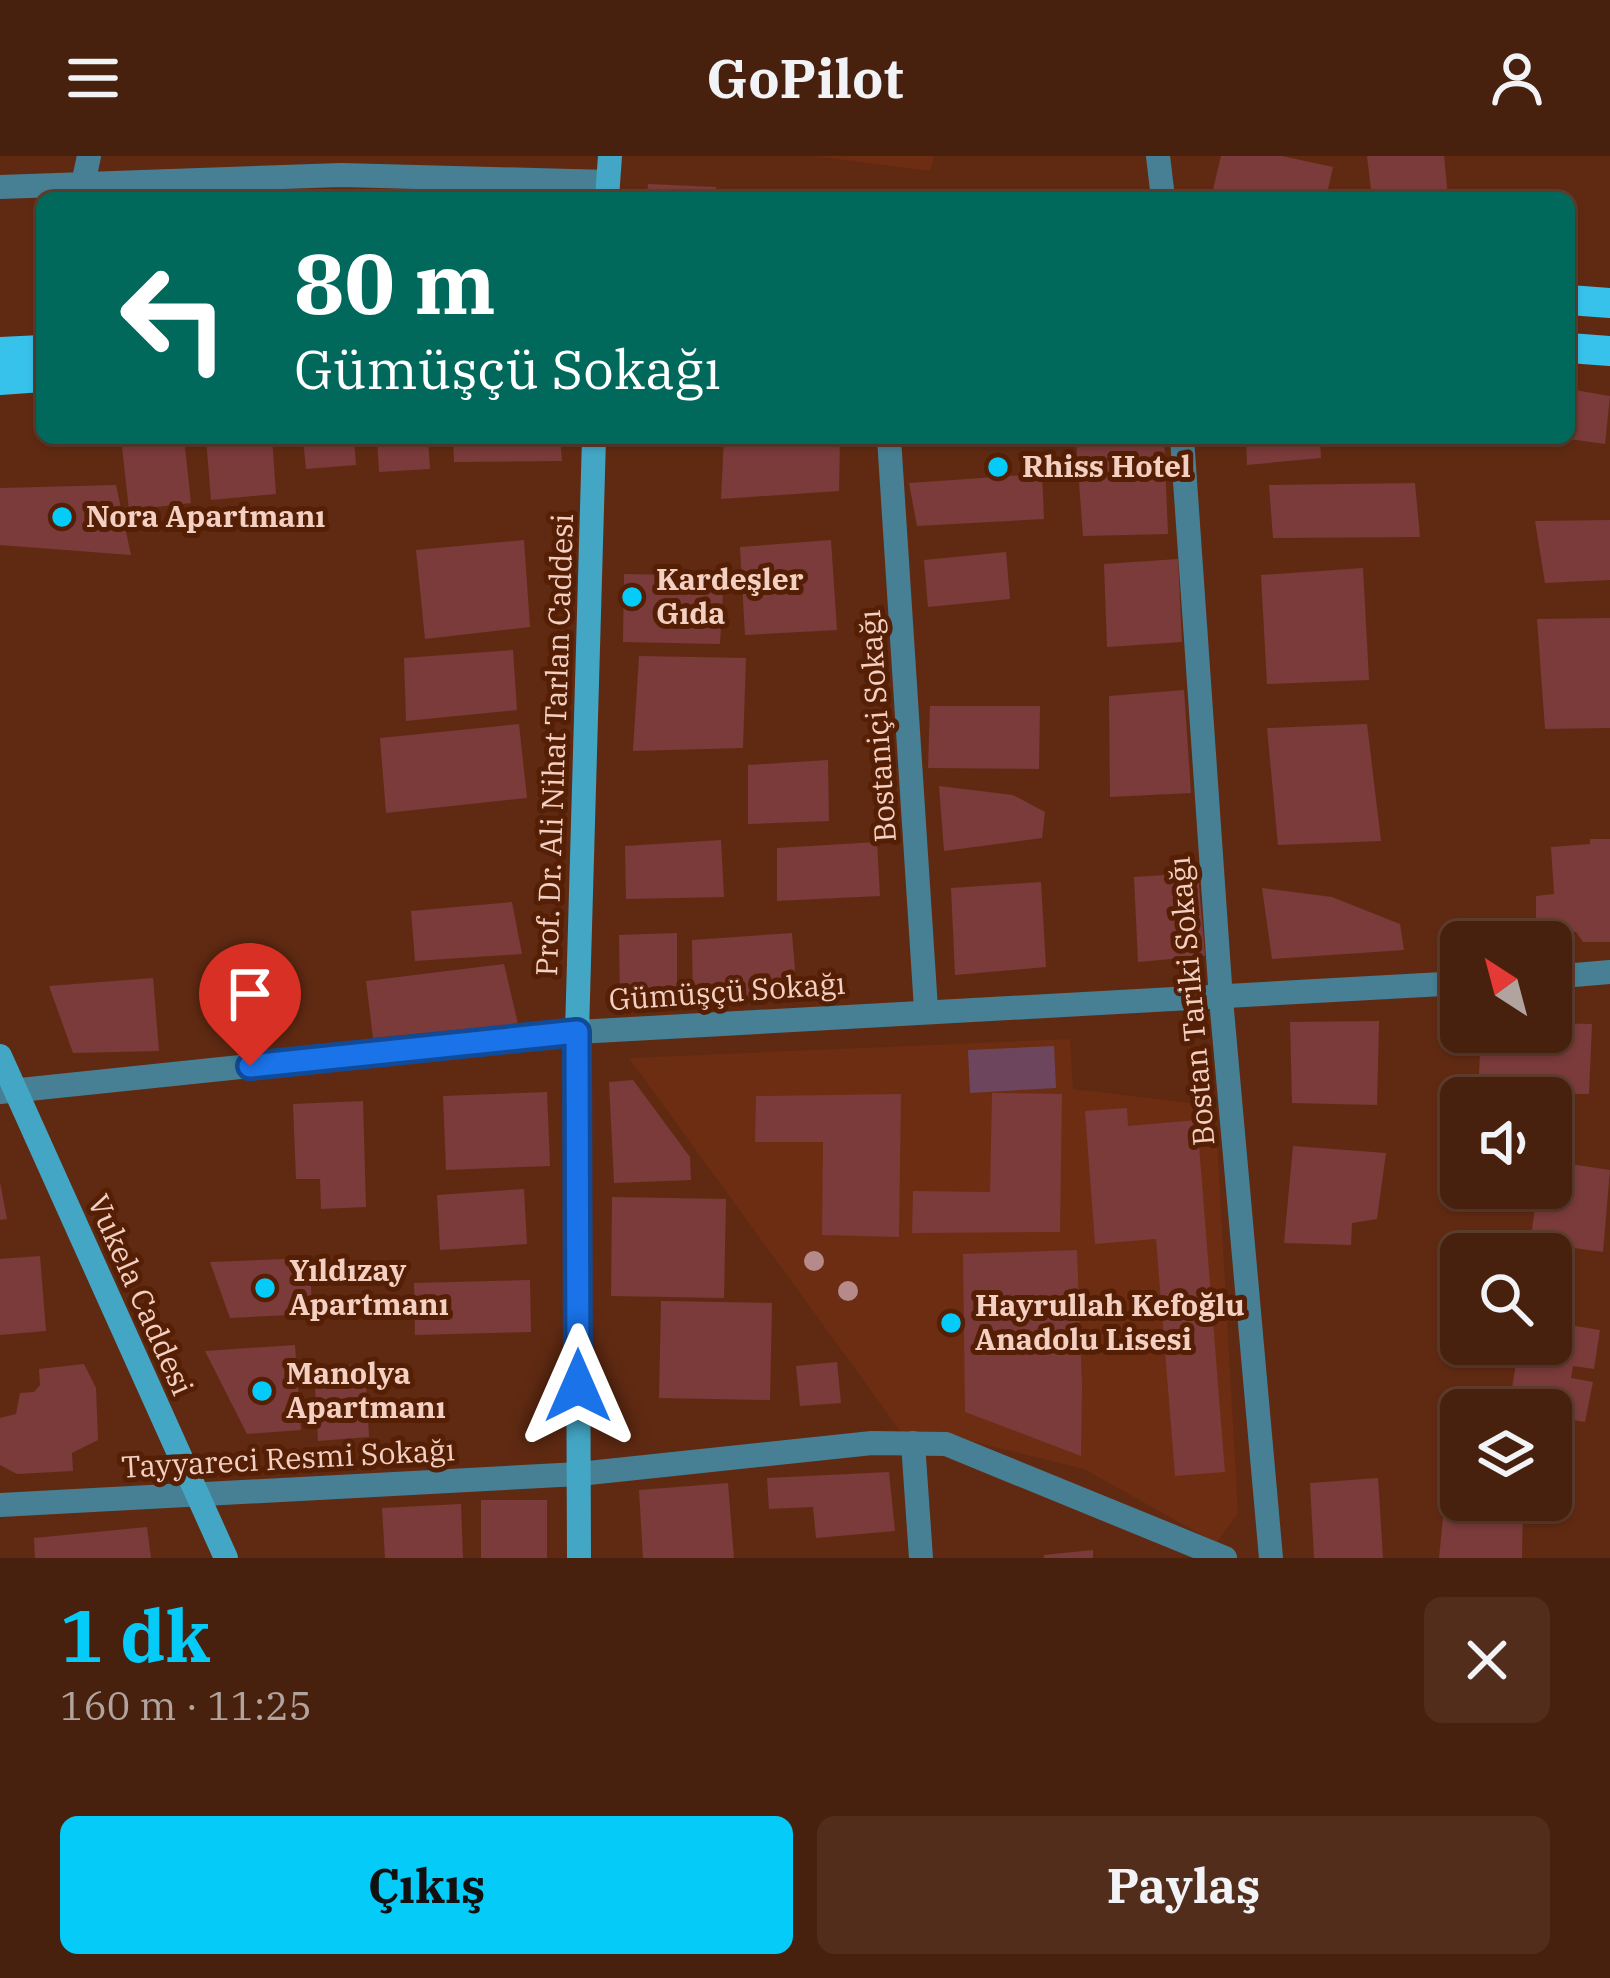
<!DOCTYPE html>
<html lang="tr">
<meta charset="utf-8">
<style>
body{margin:0;font-family:"IBM Plex Serif",serif;background:#522d1c;color:#f1f3f6;height:100vh;display:flex;flex-direction:column;font-size:45px;white-space:nowrap}
*{box-sizing:border-box;margin:0}
p{font-size:39px;color:#b1a39e}
.icon{flex:none;width:66px;height:66px;fill:none;stroke:currentColor;stroke-width:2;stroke-linecap:round;stroke-linejoin:round}
.map{position:relative;height:1402px;overflow:hidden}
.sheet{display:flex;flex-direction:column;background:#48200e;flex:1}
.sheet>*{flex:none}
.top-card{position:absolute;left:36px;top:36px;width:1539px;height:252px;border-radius:18px;box-shadow:0 3px 9px #0004,0 0 0 3px #603e2e;background:#00695c;color:#fff;overflow:hidden}
.needle{width:78px;rotate:324deg}
.tools{position:absolute;left:1440px;top:765px;display:grid;gap:24px}
.tools a{display:grid;place-items:center;width:132px;height:132px;border-radius:18px;background:#48200e;box-shadow:0 3px 9px #0004,0 0 0 3px #603e2e;font-size:60px}
.pin{position:absolute;display:grid;place-items:center;width:102px;height:102px;color:#fff;margin:-123px -51px;border-radius:50% 50% 50% 0;rotate:-45deg;box-shadow:0 0 12px #0007}
.pin .icon{rotate:45deg}
.me{position:absolute;width:132px;margin:-66px;rotate:0deg;stroke-linejoin:round;filter:drop-shadow(0 0 9px #0008)}
.turn{display:flex;align-items:center;gap:42px;height:252px;padding:0 60px;font-size:54px}
.turn .icon{width:156px;height:156px;stroke-width:2.5}
.turn b{display:block;font-size:84px;line-height:102px}
.round{display:grid;place-items:center;flex:none;width:126px;height:126px;border-radius:18px;background:#522d1c}
.summary{display:flex;align-items:center;justify-content:space-between;height:204px;padding:0 60px}
h1{font-size:72px;font-weight:800;line-height:90px;color:#05cbf9}
.action{display:flex;gap:24px;margin-top:auto;padding:24px 60px}
.action a{flex:1;height:138px;border-radius:18px;background:#05cbf9;color:#111;font-size:48px;font-weight:800;line-height:138px;text-align:center}
.action a+a{background:#522d1c;color:#f1f3f6}
header{display:flex;justify-content:space-between;align-items:center;height:156px;padding:0 60px;background:#48200e;font-size:54px;font-weight:800}
.map>svg:first-child{display:block}
.built{fill:#6c2d12}
.green{fill:#6d465e}
.building{fill:#7a3b3a}
.lines{fill:none;stroke-linecap:round;stroke-linejoin:round}
.minor{stroke:#478094;stroke-width:24}
.secondary{stroke:#43a6c5;stroke-width:24}
.primary{stroke:#37c2eb;stroke-width:30}
.tree{fill:#b68a8a}
.route-casing{stroke:#114b97;stroke-width:30}
.route{stroke:#1a73e8;stroke-width:21}
.poi-dot{fill:#05cbf9;stroke:#551f06;stroke-width:4.5}
.labels{text-anchor:middle;stroke-width:10;stroke-linejoin:round;paint-order:stroke}
.poi-label{font-size:30px;font-weight:bold;fill:#f3d0c2;stroke:#551f06;text-anchor:start}
.street-label{font-size:30px;fill:#f3d0c2;stroke:#551f06}
</style>
<header><svg class="icon" aria-label="menu" viewBox="0 0 24 24"><path d="M4 6h16M4 12h16M4 18h16"/></svg>GoPilot<svg class="icon" aria-label="person" viewBox="0 0 24 24"><circle cx="12" cy="8" r="4"/><path d="M4 21q1-7 8-7t8 7"/></svg></header>
<div class="map">
<svg width="1610" height="1402" viewBox="0 0 1610 1402">
<rect width="100%" height="100%" fill="#602a12"/>
<g class="built">
<polygon points="815,0 934,0 930,15"/>
<polygon points="1070,883 1073,933 1215,950 1238,1357 1216,1387 1084,1313 955,1281 901,1276 629,902"/>
</g>
<polygon class="green" points="1054,890 1056,932 970,937 968,894"/>
<g class="building">
<polygon points="1221,0 1282,0 1333,11 1326,42 1211,42"/>
<polygon points="1367,0 1444,0 1448,42 1372,42"/>
<polygon points="648,28 716,31 715,42 647,42"/>
<polygon points="1569,233 1610,240 1605,288 1569,283"/>
<polygon points="121,282 184,282 191,347 129,354"/>
<polygon points="206,282 272,282 276,338 211,344"/>
<polygon points="303,282 354,282 356,309 306,313"/>
<polygon points="377,282 428,282 430,313 379,316"/>
<polygon points="453,282 560,282 562,305 454,306"/>
<polygon points="724,282 840,282 839,335 721,343"/>
<polygon points="908,282 1012,282 1012,286 908,291"/>
<polygon points="1164,282 1168,378 1083,380 1076,285"/>
<polygon points="1246,282 1320,282 1321,302 1247,309"/>
<polygon points="1042,318 1044,363 917,370 909,327"/>
<polygon points="1415,327 1420,381 1273,382 1269,329"/>
<polygon points="116,329 131,399 0,389 0,332"/>
<polygon points="1610,364 1610,424 1545,427 1535,365"/>
<polygon points="524,384 530,471 425,483 416,394"/>
<polygon points="831,384 837,474 745,479 740,391"/>
<polygon points="1006,396 1010,443 928,451 924,404"/>
<polygon points="1178,403 1182,486 1107,491 1104,408"/>
<polygon points="1363,412 1369,524 1267,528 1261,419"/>
<polygon points="624,418 724,420 720,488 623,486"/>
<polygon points="1610,462 1610,572 1545,573 1537,463"/>
<polygon points="513,494 517,554 406,565 404,502"/>
<polygon points="639,500 746,502 743,592 633,595"/>
<polygon points="1184,534 1191,637 1110,641 1109,540"/>
<polygon points="930,550 1040,550 1039,613 928,612"/>
<polygon points="519,568 527,642 386,657 380,582"/>
<polygon points="1367,568 1381,685 1278,689 1267,572"/>
<polygon points="828,604 829,665 748,668 748,609"/>
<polygon points="939,630 1013,639 1045,656 1042,682 944,695"/>
<polygon points="1590,683 1610,683 1610,786 1583,786 1576,776 1536,772 1536,740 1554,738 1551,691 1590,688"/>
<polygon points="721,684 724,741 626,743 625,690"/>
<polygon points="877,686 880,740 777,745 777,692"/>
<polygon points="1198,717 1205,800 1138,806 1134,721"/>
<polygon points="1041,726 1046,811 955,819 951,732"/>
<polygon points="1262,732 1332,741 1400,768 1404,794 1272,803"/>
<polygon points="512,746 522,798 415,805 411,755"/>
<polygon points="677,777 677,847 620,847 619,779"/>
<polygon points="792,777 797,839 693,847 692,784"/>
<polygon points="504,808 518,868 373,882 366,825"/>
<polygon points="153,822 159,895 73,897 49,830"/>
<polygon points="1379,865 1377,949 1292,947 1290,866"/>
<polygon points="1551,867 1592,868 1589,938 1513,937 1513,921 1479,918 1481,876 1551,876"/>
<polygon points="633,924 690,1001 691,1024 614,1027 609,926"/>
<polygon points="547,936 550,1010 446,1014 443,940"/>
<polygon points="992,937 1062,938 1060,1076 912,1077 913,1035 990,1036"/>
<polygon points="901,938 899,1081 822,1079 823,986 755,986 756,940"/>
<polygon points="363,945 366,1051 321,1053 320,1023 296,1023 293,948"/>
<polygon points="1127,952 1128,970 1197,964 1225,1316 1175,1320 1156,1083 1095,1088 1085,955"/>
<polygon points="1293,990 1386,997 1377,1063 1352,1067 1351,1089 1284,1087"/>
<polygon points="1557,1006 1610,1014 1603,1096 1546,1088 1547,1083 1531,1080 1538,1032 1551,1032"/>
<polygon points="0,1026 7,1063 0,1064"/>
<polygon points="524,1033 527,1088 440,1094 437,1039"/>
<polygon points="612,1041 726,1043 724,1142 611,1140"/>
<polygon points="1077,1094 1082,1230 1081,1300 965,1256 963,1098"/>
<polygon points="40,1100 46,1175 0,1179 0,1103"/>
<polygon points="310,1102 312,1158 230,1162 210,1106"/>
<polygon points="530,1124 531,1176 415,1179 414,1127"/>
<polygon points="661,1145 772,1147 770,1244 659,1242"/>
<polygon points="1551,1166 1600,1174 1594,1213 1573,1210 1571,1222 1593,1226 1585,1266 1551,1260 1551,1254 1517,1254 1520,1240 1511,1238 1519,1188 1551,1188"/>
<polygon points="295,1189 301,1274 247,1278 205,1195"/>
<polygon points="837,1206 841,1247 800,1250 796,1210"/>
<polygon points="84,1208 96,1232 98,1284 72,1297 73,1315 17,1318 0,1309 0,1262 16,1258 20,1237 34,1236 40,1229 39,1213"/>
<polygon points="365,1208 369,1281 318,1285 314,1211"/>
<polygon points="889,1316 895,1375 816,1382 813,1351 769,1353 767,1322"/>
<polygon points="1378,1322 1383,1402 1314,1402 1310,1327"/>
<polygon points="728,1327 734,1402 643,1402 639,1334"/>
<polygon points="1458,1335 1461,1344 1523,1344 1522,1402 1439,1402 1443,1362 1448,1347 1457,1347"/>
<rect x="481" y="1344" width="66" height="58"/>
<polygon points="461,1348 463,1402 385,1402 382,1352"/>
<polygon points="147,1371 151,1402 35,1402 34,1382"/>
<polygon points="1093,1394 1093,1402 1044,1402 1044,1399"/>
</g>
<g class="lines">
<g class="minor">
<polyline points="1158,0 1163,42"/>
<polyline points="83,28 89,0"/>
<polyline points="0,31 341,19 608,26"/>
<polyline points="889,282 926,853"/>
<polyline points="1182,282 1221,843 1271,1402"/>
<polyline points="1551,821 1610,816"/>
<polyline points="0,936 577,876 1461,827"/>
<polyline points="913,1287 921,1402"/>
<polyline points="0,1349 579,1318 872,1287 946,1288 1225,1402"/>
</g>
<g class="secondary">
<polyline points="607,42 610,0"/>
<polyline points="0,900 226,1402"/>
<polyline points="579,1402 577,876 594,282"/>
</g>
<g class="primary">
<polyline points="1569,144 1610,147"/>
<polyline points="1569,192 1610,195"/>
<polyline points="0,196 42,194"/>
<polyline points="0,224 42,221"/>
</g>
</g>
<g class="tree">
<circle cx="814" cy="1105" r="10"/>
<circle cx="848" cy="1135" r="10"/>
</g>
<g class="lines">
<defs>
<polyline id="route" points="250,910 577,876 578,1230"/>
</defs>
<use href="#route" class="route-casing"/>
<use href="#route" class="route"/>
</g>
<g class="poi-dot">
<circle cx="998" cy="311" r="12"/>
<circle cx="62" cy="361" r="12"/>
<circle cx="632" cy="441" r="12"/>
<circle cx="265" cy="1132" r="12"/>
<circle cx="951" cy="1167" r="12"/>
<circle cx="262" cy="1235" r="12"/>
</g>
<g class="labels">
<g class="poi-label">
<text x="1022" y="321">Rhiss Hotel</text>
<text x="86" y="371">Nora Apartmanı</text>
<text x="656" y="434">Kardeşler<tspan x="656" dy="34">Gıda</tspan></text>
<text x="289" y="1125">Yıldızay<tspan x="289" dy="34">Apartmanı</tspan></text>
<text x="975" y="1160">Hayrullah Kefoğlu<tspan x="975" dy="34">Anadolu Lisesi</tspan></text>
<text x="286" y="1228">Manolya<tspan x="286" dy="34">Apartmanı</tspan></text>
</g>
<g class="street-label">
<text transform="translate(878 570) rotate(-94)" y="10">Bostaniçi Sokağı</text>
<text transform="translate(555 589) rotate(-88)" y="10">Prof. Dr. Ali Nihat Tarlan Caddesi</text>
<text transform="translate(727 836) rotate(-4)" y="10">Gümüşçü Sokağı</text>
<text transform="translate(1192 845) rotate(-95)" y="10">Bostan Tariki Sokağı</text>
<text transform="translate(140 1139) rotate(66)" y="10">Vukela Caddesi</text>
<text transform="translate(288 1303) rotate(-3)" y="10">Tayyareci Resmi Sokağı</text>
</g>
</g>
</svg>
<div class="tools">
<a><svg class="needle" viewBox="-14 -14 28 28"><path d="M0-13l5 13h-10z" fill="#e53935"/><path d="M0 13l5-13h-10z" fill="#b1a39e"/></svg></a>
<a><svg class="icon" aria-label="sound" viewBox="0 0 24 24"><path d="M4 9h4l5-4v14l-5-4H4zM17 9q2 3 0 6"/></svg></a>
<a><svg class="icon" aria-label="search" viewBox="0 0 24 24"><circle cx="10" cy="10" r="6"/><path d="M15 15l6 6"/></svg></a>
<a><svg class="icon" aria-label="layers" viewBox="0 0 24 24"><path d="M12 4l9 5-9 5-9-5zM3 14l9 5 9-5"/></svg></a>
</div>
<div class="pin" style="left:250px;top:910px;background:#d93025"><svg class="icon" aria-label="arrive" viewBox="0 0 24 24"><path d="M6 21V4h12l-3 4 3 4H6"/></svg></div>
<svg class="me" style="left:578px;top:1230px" viewBox="-20 -20 40 40"><path d="M0-17L14 15 0 8-14 15z" fill="#1a73e8" stroke="#fff" stroke-width="4"/></svg>
<div class="top-card">
<div class="turn"><svg class="icon" aria-label="left" viewBox="0 0 24 24"><path d="M17 20v-9H6M10 6l-5 5 5 5"/></svg><div><b>80 m</b>Gümüşçü Sokağı</div></div>
</div>
</div>
<section class="sheet">
<div class="summary"><div><h1>1 dk</h1><p>160 m · 11:25</p></div><a class="round"><svg class="icon" aria-label="close" viewBox="0 0 24 24"><path d="M6 6l12 12M18 6L6 18"/></svg></a></div>
<div class="action"><a>Çıkış</a><a>Paylaş</a></div>
</section>
